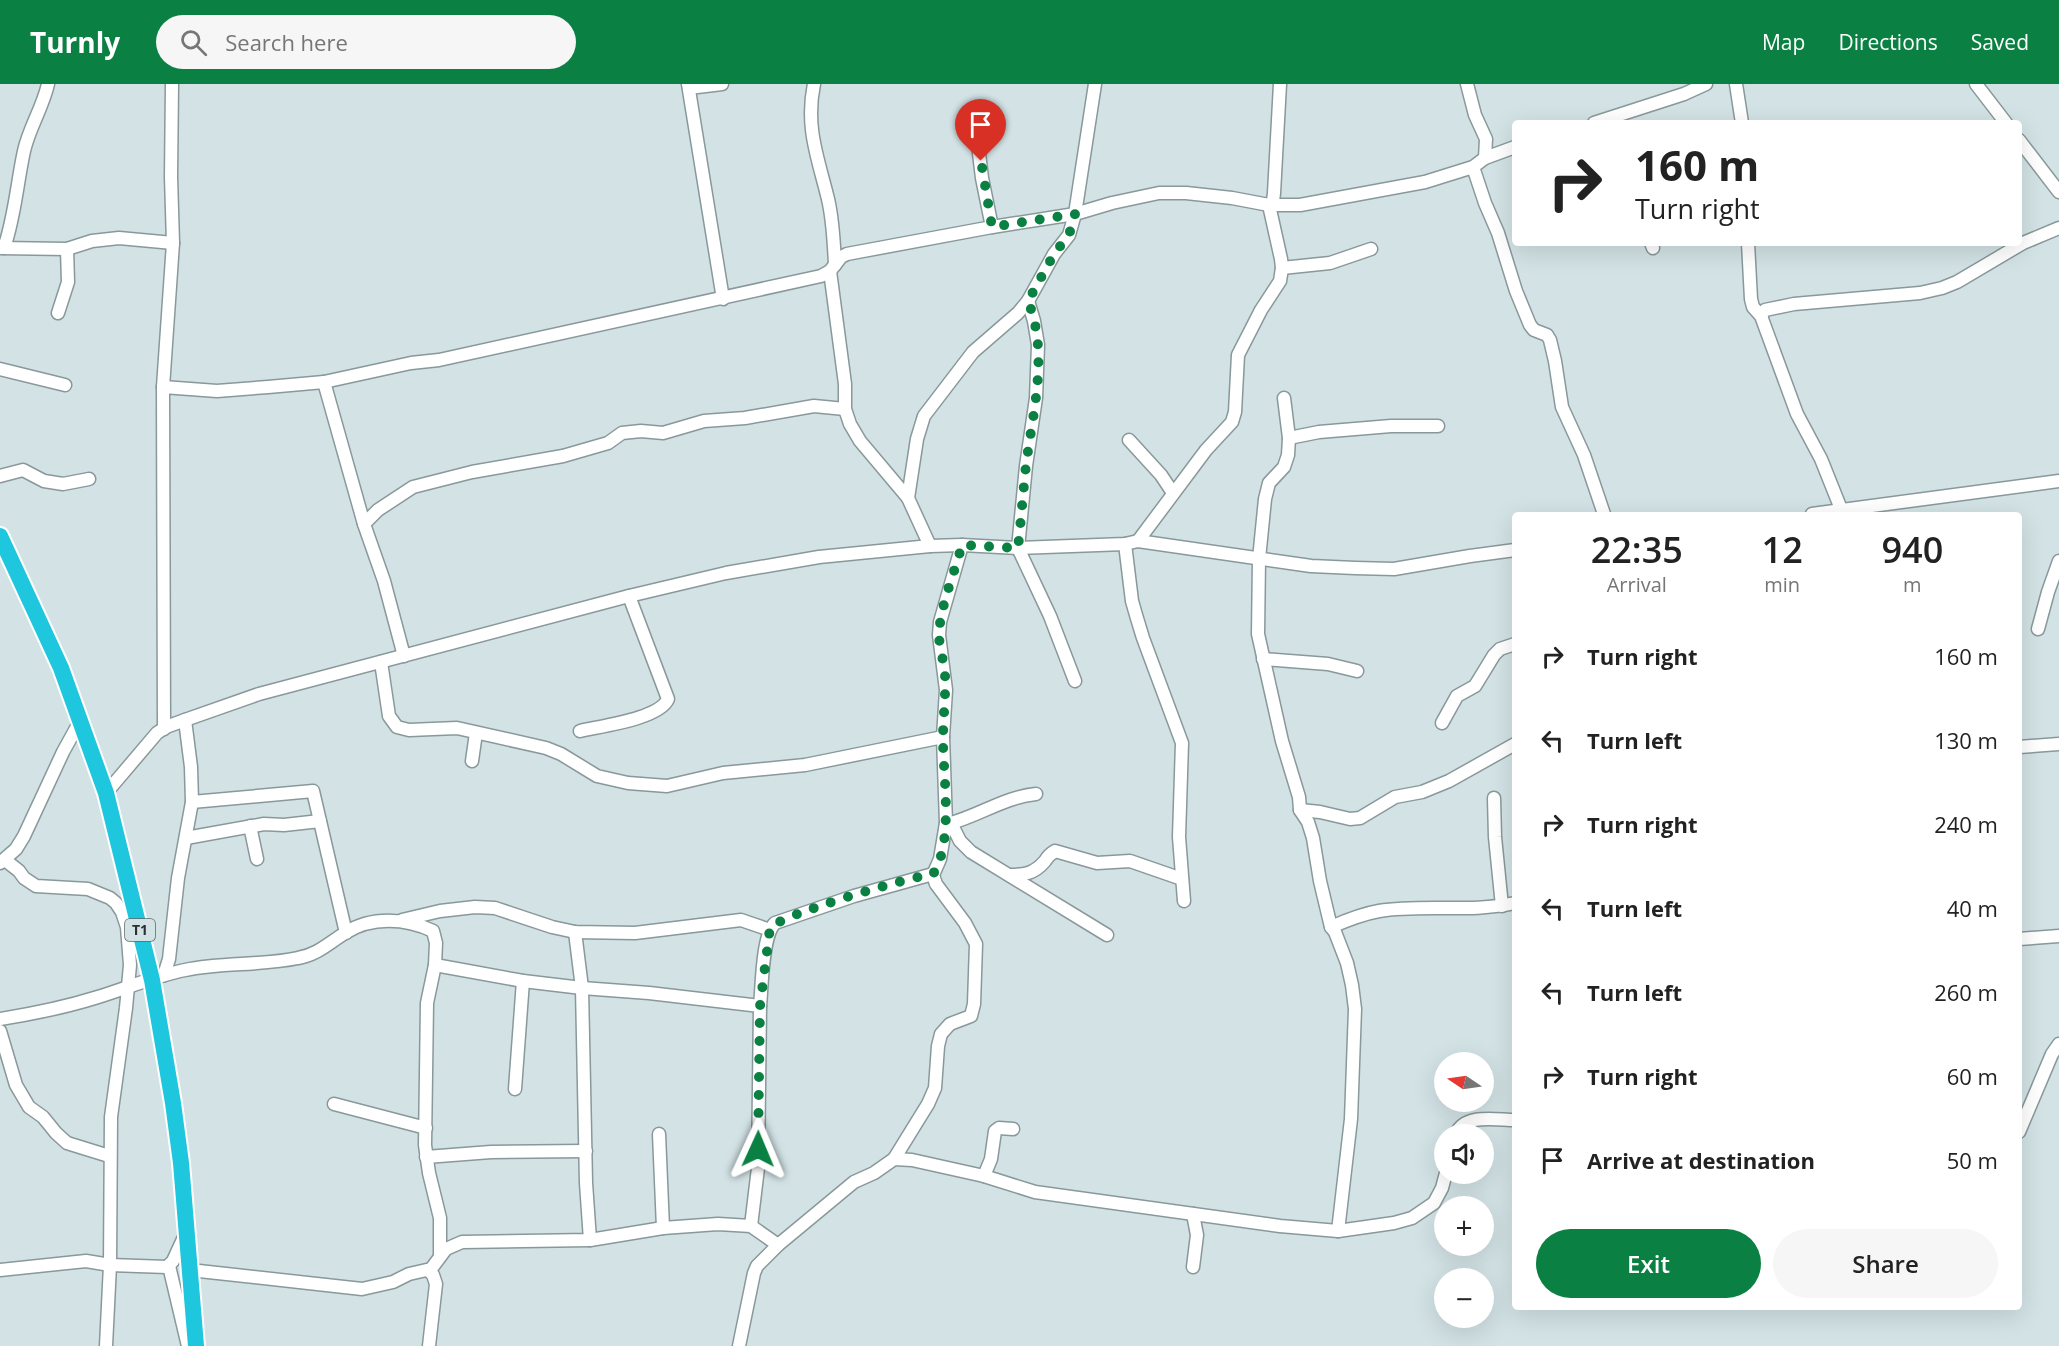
<!DOCTYPE html>
<meta charset="utf-8">
<style>
body{margin:0;font-family:"Open Sans",sans-serif;background:#f6f6f6;color:#222;height:100vh;display:flex;flex-direction:column;font-size:22px;white-space:nowrap}
*{box-sizing:border-box;margin:0}
p{font-size:20px;color:#767676}
.icon{flex:none;width:33px;height:33px;fill:none;stroke:currentColor;stroke-width:2;stroke-linecap:round;stroke-linejoin:round}
.map{position:relative;flex:1;overflow:hidden}
.side{position:absolute;left:1512px;top:428px;width:510px;height:798px;display:flex;flex-direction:column;background:#fff;border-radius:6px;box-shadow:0 6px 24px #0002}
.side>*{flex:none}
.top-card{position:absolute;left:1512px;top:36px;width:510px;height:126px;border-radius:6px;box-shadow:0 6px 24px #0002;background:#fff;color:#222;overflow:hidden}
.needle{width:39px;rotate:283deg}
.controls{position:absolute;left:1434px;top:968px;display:grid;gap:12px}
.controls a{display:grid;place-items:center;width:60px;height:60px;border-radius:50%;background:#fff;box-shadow:0 6px 24px #0002;font-size:30px}
.pin{position:absolute;display:grid;place-items:center;width:51px;height:51px;color:#fff;margin:-62px -26px;border-radius:50% 50% 50% 0;rotate:-45deg;box-shadow:0 0 6px #0007}
.pin .icon{rotate:45deg}
.me{position:absolute;width:66px;margin:-33px;rotate:1deg;stroke-linejoin:round;filter:drop-shadow(0 0 4px #0008)}
.turn{display:flex;align-items:center;gap:21px;height:126px;padding:0 24px;font-size:27px}
.turn .icon{width:78px;height:78px;stroke-width:2.5}
.turn b{display:block;font-size:42px;line-height:51px}
.eta{display:flex;justify-content:space-evenly;align-items:center;height:102px;text-align:center}
.eta b{font-size:36px;font-weight:600;line-height:42px}
.primary-button{display:flex;gap:12px;margin-top:auto;padding:12px 24px}
.primary-button a{flex:1;height:69px;border-radius:36px;background:#0b8043;color:#fff;font-size:24px;font-weight:600;line-height:69px;text-align:center}
.primary-button a+a{background:#f6f6f6;color:#222}
ul{padding:0;list-style:none}
li{display:flex;align-items:center;gap:18px;height:84px;padding:0 24px}
li div{flex:1}
li b{display:block;font-size:22px}
li em{font-style:normal}
header{display:flex;align-items:center;gap:36px;box-sizing:border-box;height:84px;padding:0 30px;background:#0b8043;color:#fff}
header strong{font-size:28px}
nav{display:flex;gap:33px;margin-inline-start:auto;font-size:21px}
.search{width:420px;height:54px;background:#f6f6f6;display:flex;align-items:center;gap:15px;box-sizing:border-box;padding:0 21px;border-radius:33px;color:#767676;font-size:22px}
.map>svg:first-child{display:block}
.lines{fill:none;stroke-linecap:round;stroke-linejoin:round}
.minor-casing{stroke:#89989a;stroke-width:15}
.highway-casing{stroke:#fff;stroke-width:20}
.minor{stroke:#fff;stroke-width:12}
.highway{stroke:#1ec7dd;stroke-width:16}
.route{stroke:#0b8043;stroke-width:10;stroke-dasharray:0 18}
.labels{text-anchor:middle;stroke-width:5;stroke-linejoin:round;paint-order:stroke}
.shield{fill:#d2e2e5;stroke:#5d6668;stroke-width:1.5}
.shield-label{font-size:14px;font-weight:bold;fill:#2b3132}
</style>
<header>
<strong>Turnly</strong>
<div class="search"><svg class="icon" aria-label="search" viewBox="0 0 24 24"><circle cx="10" cy="10" r="6"/><path d="M15 15l6 6"/></svg>Search here</div>
<nav><a>Map</a><a>Directions</a><a>Saved</a></nav>
</header>
<div class="map">
<svg width="2059" height="1262" viewBox="0 0 2059 1262">
<rect width="100%" height="100%" fill="#d2e2e5"/>
<g class="lines">
<defs>
<g id="minor">
<polyline points="688,0 723,215"/>
<path d="M814,0C805,43 818,74 828,115C833,136 834,159 835,181"/>
<polyline points="1467,0 1475,31 1486,55 1485,74"/>
<polyline points="1736,0 1742,39"/>
<polyline points="1976,0 2006,39"/>
<polyline points="689,4 722,0"/>
<polyline points="1594,39 1684,10 1706,0"/>
<polyline points="2019,56 2059,108"/>
<polyline points="978,61 982,94 992,143"/>
<polyline points="1473,83 1485,119 1498,149 1516,207 1530,241 1534,246 1547,251 1550,256 1555,277 1562,323 1584,371 1604,430"/>
<polyline points="1651,159 1653,164"/>
<polyline points="1748,159 1751,215 1753,223 1761,232 1797,330 1821,375 1843,430"/>
<polyline points="0,164 67,165 92,157 119,154 173,159"/>
<path d="M4,164C15,132 17,99 24,67C29,44 43,23 48,0"/>
<polyline points="1282,184 1330,179 1371,165"/>
<polyline points="830,187 845,300 845,325 850,340 860,357 908,414"/>
<polyline points="1028,217 1034,237 1038,261 1036,314 1026,382 1018,464 1050,532 1075,597"/>
<polyline points="58,229 68,198 67,165"/>
<polyline points="1761,232 1765,226 1794,220 1920,209 1942,204 1957,198 2023,159 2059,144"/>
<polyline points="0,285 65,301"/>
<polyline points="324,298 364,440 384,497 404,572"/>
<polyline points="163,303 217,307 268,303 324,298 411,279 439,276 821,192 830,187 841,173 847,170 992,143 1075,130 1112,119 1159,109 1186,109 1232,114 1269,121 1300,121 1425,98 1473,83 1485,74 1515,63"/>
<polyline points="1284,314 1289,354 1288,371 1284,383 1269,399 1265,415 1259,475 1258,550 1282,657 1299,713 1300,726 1308,738 1313,754 1320,797 1331,843 1335,848 1347,879 1352,901 1355,925 1351,1035 1338,1147"/>
<polyline points="1289,354 1319,348 1391,342 1438,342"/>
<polyline points="1129,356 1161,391 1173,409"/>
<polyline points="0,392 23,386 44,397 63,400 89,395"/>
<polyline points="1812,430 2059,397"/>
<polyline points="364,440 378,426 413,403 472,388 563,372 608,359 622,349 641,347 663,349 704,337 745,334 814,322 845,325"/>
<polyline points="1138,457 1206,366 1232,338 1235,328 1238,271 1261,226 1280,197 1282,184 1281,175 1269,121 1273,117 1274,109 1280,0"/>
<polyline points="1125,460 1132,517 1136,531 1143,554 1182,659 1179,753 1184,817"/>
<polyline points="930,462 908,414 917,355 924,332 973,268 1018,229 1028,217 1054,170 1069,151 1075,130 1095,0"/>
<polyline points="2038,545 2048,508 2059,477"/>
<polyline points="1263,575 1328,580 1357,587"/>
<polyline points="381,578 389,632 397,643 409,646 457,644 546,664 561,670 597,692 628,699 667,702 723,689 805,681 943,653"/>
<polyline points="1442,639 1457,612 1475,602 1494,571 1500,565 1515,560"/>
<polyline points="164,645 163,303 173,159 171,93 172,0"/>
<path d="M580,647C601,642 659,635 668,615L629,512"/>
<polyline points="2019,663 2059,660"/>
<polyline points="472,677 476,649"/>
<polyline points="106,709 157,649 166,643 185,636 259,610 629,512 726,489 819,473 930,462 962,461 1018,464 1125,460 1138,457 1311,482 1355,484 1394,485 1470,472 1515,466"/>
<polyline points="1494,714 1495,753 1502,822"/>
<polyline points="192,718 313,707 346,849"/>
<polyline points="1300,726 1320,728 1350,735 1360,734 1395,713 1422,708 1449,697 1515,660"/>
<polyline points="946,739 951,739 960,757 971,768 1107,851"/>
<path d="M951,739C980,731 1005,713 1036,710"/>
<polyline points="250,742 257,775"/>
<polyline points="186,754 264,740 284,741 320,737"/>
<polyline points="5,776 19,787 24,794 36,802 88,805 110,814 116,819 122,828 127,843 130,881 126,924 111,1033 110,1181 106,1262"/>
<polyline points="0,779 16,765 24,752 63,668 79,639"/>
<path d="M1009,791C1024,791 1034,790 1045,777C1048,772 1050,770 1055,767L1097,779L1130,777L1182,795"/>
<polyline points="402,836 440,827 475,823 495,824 552,843 575,848 635,849 741,836 770,846"/>
<path d="M1331,843C1347,836 1362,830 1379,827C1424,820 1470,829 1515,819"/>
<polyline points="575,848 582,904 586,1099 590,1156"/>
<polyline points="2019,855 2059,852"/>
<polyline points="435,881 523,897 582,904 649,909 760,922 758,1084 751,1142"/>
<polyline points="164,891 169,875 178,794 192,718 191,683 185,636"/>
<path d="M760,922C762,903 762,851 775,839L854,812L933,790"/>
<path d="M0,935C32,930 66,923 98,913C127,904 155,892 185,886C222,878 261,882 298,874C317,871 329,859 345,849C371,832 406,834 433,847L436,859L435,881L427,919L425,1061L429,1089L440,1134V1172"/>
<polyline points="0,947 16,1001 29,1023 43,1033 56,1049 67,1059 109,1072"/>
<polyline points="515,1005 523,897"/>
<polyline points="334,1020 426,1044"/>
<polyline points="2019,1048 2052,970 2059,960"/>
<polyline points="659,1050 663,1144"/>
<path d="M1456,1050C1465,1029 1496,1036 1515,1036"/>
<polyline points="426,1073 491,1068 586,1067"/>
<polyline points="894,1075 928,1020 935,1004 938,962 941,950 950,940 971,932 974,920 976,860 965,839 936,800 933,791 940,775 946,739 943,653 946,606 939,551 940,538 962,461"/>
<polyline points="984,1092 991,1075 995,1047 999,1044 1013,1045"/>
<polyline points="778,1161 854,1098 874,1089 894,1075 912,1076 984,1092 1035,1108 1280,1142 1338,1147 1394,1139 1412,1134 1434,1119 1442,1104 1446,1089"/>
<polyline points="169,1182 188,1262"/>
<polyline points="1193,1183 1197,1151 1193,1130"/>
<polyline points="0,1186 86,1177 110,1181 167,1183 173,1177 185,1151"/>
<polyline points="190,1186 362,1205 393,1198 409,1190 431,1185 446,1165 462,1158 590,1156 663,1144 718,1140 751,1142 778,1161 757,1182 754,1189 739,1262"/>
<polyline points="428,1186 433,1191 436,1200 429,1262"/>
</g>
<polyline id="highway" points="0,452 61,584 106,709 152,896 173,1019 181,1079 196,1262"/>
</defs>
<use href="#minor" class="minor-casing"/>
<use href="#highway" class="highway-casing"/>
<use href="#minor" class="minor"/>
<use href="#highway" class="highway"/>
</g>
<g class="lines">
<path class="route" d="M758,1065L760,922L770,844C780,831 910,793 933,790C954,759 943,692 943,655C943,633 946,612 945,591C944,577 939,563 939,550C940,523 955,487 962,461L1018,464C1021,436 1023,409 1026,381C1033,327 1049,269 1028,217L1054,170L1069,151L1075,130L992,143L981,77"/>
</g>
<g class="labels">
<rect class="shield" x="125" y="835" width="30" height="22" rx="4.5"/>
<g class="shield-label">
<text x="140" y="851">T1</text>
</g>
</g>
</svg>
<div class="controls">
<a><svg class="needle" viewBox="-14 -14 28 28"><path d="M0-13l5 13h-10z" fill="#e53935"/><path d="M0 13l5-13h-10z" fill="#767676"/></svg></a>
<a><svg class="icon" aria-label="sound" viewBox="0 0 24 24"><path d="M4 9h4l5-4v14l-5-4H4zM17 9q2 3 0 6"/></svg></a>
<a>+</a>
<a>−</a>
</div>
<div class="pin" style="left:981px;top:77px;background:#d93025"><svg class="icon" aria-label="arrive" viewBox="0 0 24 24"><path d="M6 21V4h12l-3 4 3 4H6"/></svg></div>
<svg class="me" style="left:758px;top:1065px" viewBox="-20 -20 40 40"><path d="M0-17L14 15 0 8-14 15z" fill="#0b8043" stroke="#fff" stroke-width="4"/></svg>
<div class="top-card">
<div class="turn"><svg class="icon" aria-label="right" viewBox="0 0 24 24"><path d="M7 20v-9h11M14 6l5 5-5 5"/></svg><div><b>160 m</b>Turn right</div></div>
</div>
<section class="side">
<div class="eta">
<div><b>22:35</b><p>Arrival</p></div>
<div><b>12</b><p>min</p></div>
<div><b>940</b><p>m</p></div>
</div>
<ul>
<li><svg class="icon" aria-label="right" viewBox="0 0 24 24"><path d="M7 20v-9h11M14 6l5 5-5 5"/></svg><div><b>Turn right</b></div><em>160 m</em></li>
<li><svg class="icon" aria-label="left" viewBox="0 0 24 24"><path d="M17 20v-9H6M10 6l-5 5 5 5"/></svg><div><b>Turn left</b></div><em>130 m</em></li>
<li><svg class="icon" aria-label="right" viewBox="0 0 24 24"><path d="M7 20v-9h11M14 6l5 5-5 5"/></svg><div><b>Turn right</b></div><em>240 m</em></li>
<li><svg class="icon" aria-label="left" viewBox="0 0 24 24"><path d="M17 20v-9H6M10 6l-5 5 5 5"/></svg><div><b>Turn left</b></div><em>40 m</em></li>
<li><svg class="icon" aria-label="left" viewBox="0 0 24 24"><path d="M17 20v-9H6M10 6l-5 5 5 5"/></svg><div><b>Turn left</b></div><em>260 m</em></li>
<li><svg class="icon" aria-label="right" viewBox="0 0 24 24"><path d="M7 20v-9h11M14 6l5 5-5 5"/></svg><div><b>Turn right</b></div><em>60 m</em></li>
<li><svg class="icon" aria-label="arrive" viewBox="0 0 24 24"><path d="M6 21V4h12l-3 4 3 4H6"/></svg><div><b>Arrive at destination</b></div><em>50 m</em></li>
</ul>
<div class="primary-button"><a>Exit</a><a>Share</a></div>
</section>
</div>
